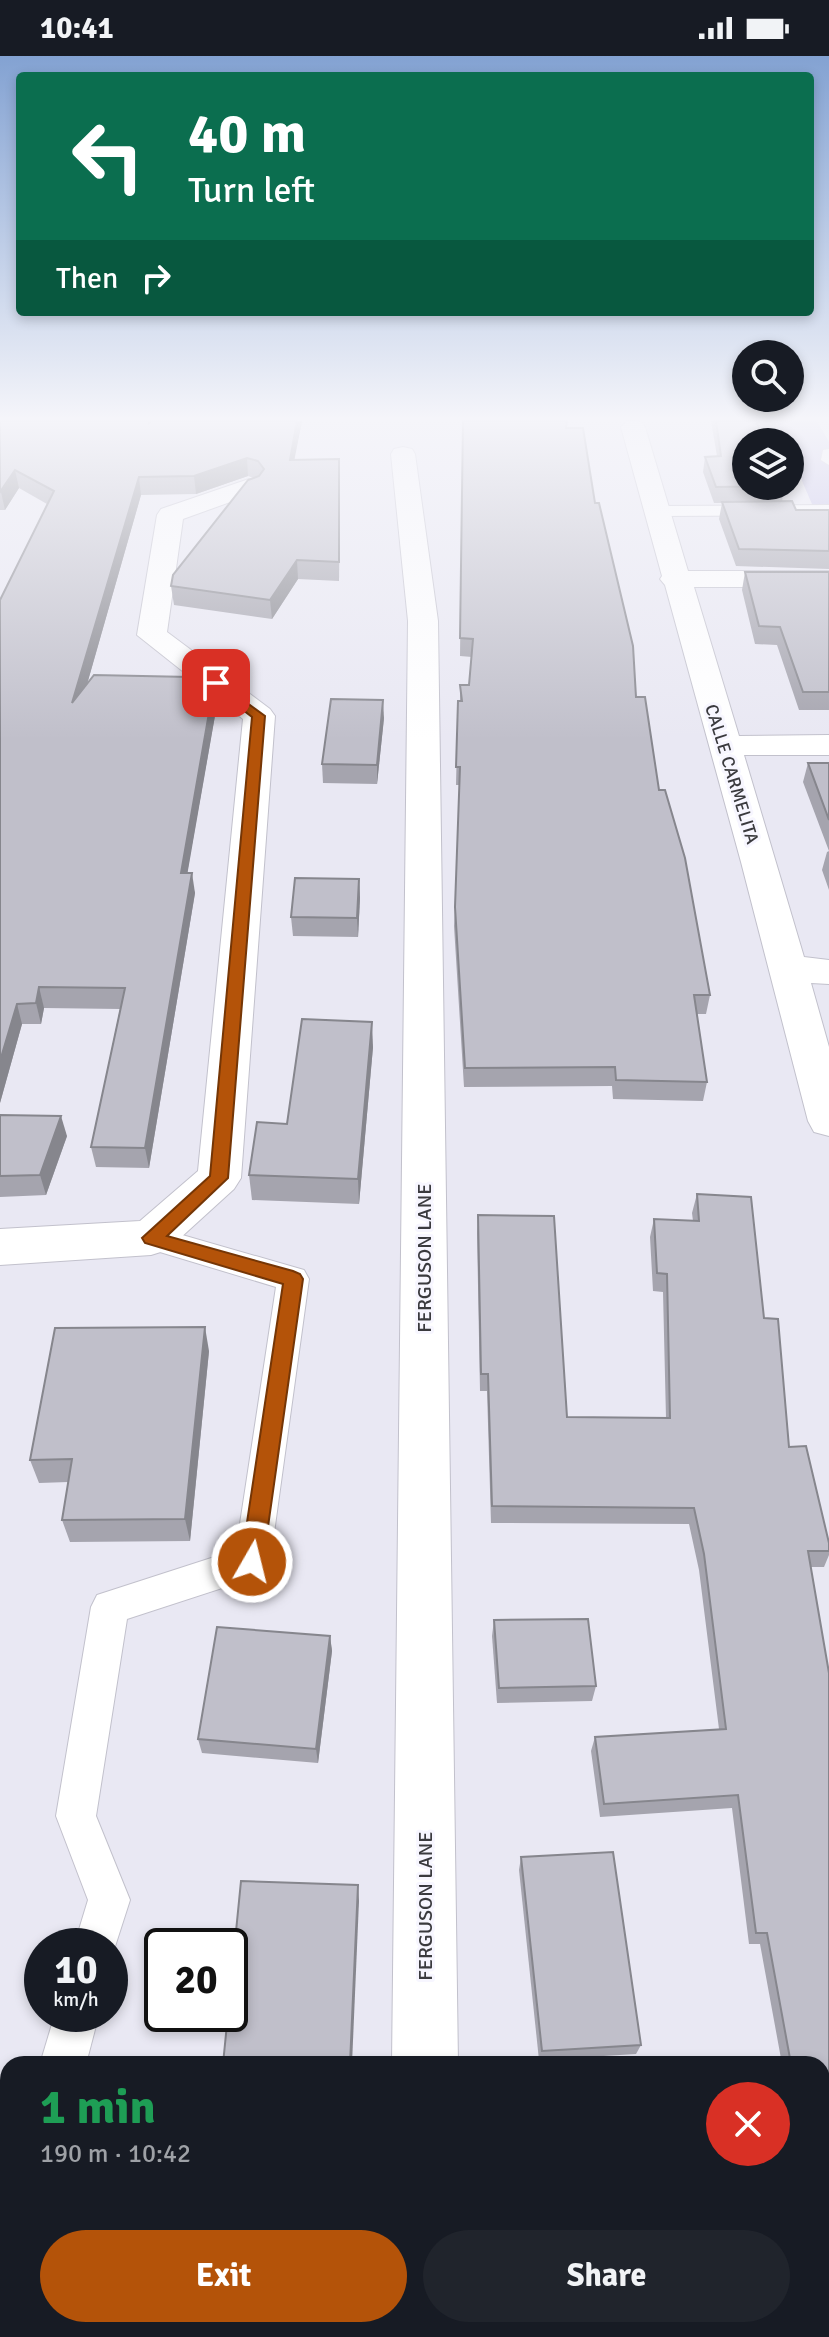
<!DOCTYPE html>
<meta charset="utf-8">
<style>
body{margin:0;font-family:Signika,sans-serif;background:#20242c;color:#f1f3f6;height:100vh;display:flex;flex-direction:column;font-size:30px;white-space:nowrap}
*{box-sizing:border-box;margin:0}
p{font-size:26px;color:#9ea1a6}
.icon{flex:none;width:44px;height:44px;fill:none;stroke:currentColor;stroke-width:2;stroke-linecap:round;stroke-linejoin:round}
.map{position:relative;flex:1;overflow:hidden}
.panel{position:absolute;left:0px;top:2000px;width:830px;height:282px;display:flex;flex-direction:column;background:#171b24;border-radius:24px 24px 0 0;box-shadow:0 4px 12px #0003}
.panel>*{flex:none}
.hud{position:absolute;left:16px;top:16px;width:798px;height:244px;border-radius:8px;box-shadow:0 4px 12px #0003;background:#0b6e4f;color:#fff;overflow:hidden}
.controls{position:absolute;left:732px;top:284px;display:grid;gap:16px}
.controls a{display:grid;place-items:center;width:72px;height:72px;border-radius:50%;background:#171b24;box-shadow:0 4px 12px #0003;font-size:40px}
.speed{position:absolute;left:24px;top:1872px;display:flex;gap:16px;font-size:40px;font-weight:700;text-align:center}
.speed>*{display:grid;place-content:center;width:104px;height:104px;border-radius:50%;background:#171b24;box-shadow:0 4px 12px #0003;line-height:1}
.speed small{font-size:20px;font-weight:400}
.speed .limit{border:4px solid #111;border-radius:12px;background:#fff;color:#111}
.pin{position:absolute;display:grid;place-items:center;width:68px;height:68px;color:#fff;margin:-34px;border-radius:16px;box-shadow:0 4px 12px #0006}
.me{position:absolute;width:88px;margin:-44px;rotate:8deg;stroke-linejoin:round;filter:drop-shadow(0 0 6px #0008)}
.turn{display:flex;align-items:center;gap:28px;height:168px;padding:0 40px;font-size:36px}
.turn .icon{width:104px;height:104px;stroke-width:2.5}
.turn b{display:block;font-size:56px;line-height:68px}
.then{display:flex;align-items:center;height:76px;padding:0 40px;background:#0003;gap:16px;font-size:30px}
.round{display:grid;place-items:center;flex:none;width:84px;height:84px;border-radius:42px;background:#20242c}
.summary{display:flex;align-items:center;justify-content:space-between;height:136px;padding:0 40px}
h1{font-size:48px;font-weight:700;line-height:60px;color:#1e9e55}
.cta{display:flex;gap:16px;margin-top:auto;padding:16px 40px}
.cta a{flex:1;height:92px;border-radius:48px;background:#b45309;color:#fff;font-size:32px;font-weight:700;line-height:92px;text-align:center}
.cta a+a{background:#20242c;color:#f1f3f6}
.status{display:flex;justify-content:space-between;align-items:center;height:56px;padding:0 40px;background:#171b24;direction:ltr}
.status svg{height:22px;fill:currentColor}
.map>svg:first-child{display:block}
.green{fill:#bfbbe6}
.lines{fill:none;stroke-linecap:round;stroke-linejoin:round}
.lane-casing{stroke:#c2c1cc;stroke-width:2}
.street-casing{stroke:#c2c1cc;stroke-width:2}
.lane{fill:#fff;fill-rule:evenodd}
.street{fill:#fff;fill-rule:evenodd}
.wall{fill:#a5a4ae}
.shaded-wall{fill:#86868d}
.building{fill:#c0bfca;stroke:#86868d;stroke-width:2}
.route{fill:#b45309;stroke:#753606;stroke-width:2}
.labels{text-anchor:middle;stroke-width:6;stroke-linejoin:round;paint-order:stroke}
.far-street-label{font-size:18px;fill:#3a3a3e;stroke:#f7f6ff}
.street-label{font-size:20px;fill:#3a3a3e;stroke:#f7f6ff}
</style>
<div class="status"><b>10:41</b><svg viewBox="0 0 49 12"><path d="M0 12V9h3v3zM5 12V6h3v6zM10 12V3h3v9zM15 12V0h3v12zM26 1h20v11H26zM47 4h2v5h-2z"/></svg></div>
<div class="map">
<svg width="829" height="2281" viewBox="0 0 829 2281">
<rect width="100%" height="100%" fill="#e9e8f3"/>
<polygon class="green" points="776,365 817,365 829,386 829,462 818,462 790,397 790,386 785,386"/>
<g class="lines">
<defs>
<g id="lane">
<polygon points="829,393 829,409 821,404 823,394"/>
<polygon points="829,449 829,459 656,460 647,455 656,450"/>
<polygon points="151,1170 304,1214 309,1223 270,1506 265,1518 127,1563 96,1760 130,1844 110,1906 110,1890 74,1890 88,1844 56,1760 91,1551 97,1539 236,1494 276,1231 140,1190 136,1182 140,1174"/>
<polygon points="55,1958 99,1958 86,2008 40,2008"/>
<polygon points="8,2181 8,2254 0,2258 0,2184"/>
</g>
<g id="street">
<polygon points="628,365 641,366 645,371 688,515 829,515 829,531 694,531 739,680 829,679 829,699 744,699 804,901 829,904 829,928 811,927 829,991 829,1080 814,1076 808,1065 741,806 665,529 660,523 662,520 621,371"/>
<polygon points="403,391 412,393 415,398 438,565 458,2008 392,2008 408,565 391,398 394,393"/>
<polygon points="249,423 258,426 262,431 258,436 183,463 167,576 270,653 275,660 241,1122 234,1133 167,1194 151,1199 0,1209 0,1173 140,1165 198,1115 243,663 137,579 157,459 161,453"/>
<polygon points="379,2274 453,2274 452,2281 378,2281"/>
</g>
</defs>
<use href="#lane" class="lane-casing"/>
<use href="#street" class="street-casing"/>
<use href="#lane" class="lane"/>
<use href="#street" class="street"/>
</g>
<g class="wall">
<polygon points="0,365 302,365 294,403 339,403 339,525 298,523 272,563 174,549 171,530 254,422 248,420 196,438 141,439 87,628 213,634 216,654 187,817 195,837 149,1112 96,1111 91,1091 120,953 44,952 41,968 22,968 0,1047 0,544 47,448 19,432 5,454 0,454"/>
<polygon points="463,365 567,372 595,447 636,641 710,939 706,958 697,958 707,1026 703,1045 613,1043 612,1030 464,1031 454,870 460,729 456,729 458,645 460,645 460,629 469,629 472,601 460,600"/>
<polygon points="711,365 760,365 759,371 785,430 782,445 796,454 829,454 829,513 736,510 719,463 722,447 714,447 703,416 705,401 717,400"/>
<polygon points="745,516 829,516 829,654 799,654 777,589 755,588 742,534"/>
<polygon points="384,662 377,728 323,727 322,708"/>
<polygon points="808,707 829,707 829,834 822,814 827,796 829,795 803,726"/>
<polygon points="359,823 360,842 358,881 293,880 291,861"/>
<polygon points="373,991 359,1148 252,1144 249,1119 287,1068"/>
<polygon points="0,1059 67,1080 46,1139 0,1141"/>
<polygon points="697,1138 764,1262 789,1391 829,1487 829,1499 824,1511 811,1511 829,1617 829,2127 822,2128 822,2008 782,2008 760,1888 749,1888 732,1752 600,1761 591,1695 595,1681 719,1673 699,1514 689,1468 491,1467 487,1335 480,1335 477,1177 478,1159 567,1361 666,1362 663,1236 653,1235 650,1181 654,1163 693,1165 692,1157"/>
<polygon points="209,1295 190,1485 70,1486 62,1464 68,1426 39,1427 30,1404"/>
<polygon points="494,1564 596,1630 592,1645 497,1647 492,1580"/>
<polygon points="330,1580 332,1595 318,1707 202,1697 198,1683"/>
<polygon points="521,1801 641,1989 636,1998 539,2004 519,1814"/>
<polygon points="808,2274 822,2274 829,2281 809,2281"/>
</g>
<g class="shaded-wall">
<polygon points="297,365 302,365 291,421 290,404"/>
<polygon points="247,402 248,420 196,438 194,420"/>
<polygon points="339,403 340,421 339,525"/>
<polygon points="15,414 19,432 5,454 1,436"/>
<polygon points="139,421 141,439 76,667 72,647"/>
<polygon points="297,504 298,523 272,563 270,544"/>
<polygon points="190,621 193,641 187,634"/>
<polygon points="213,634 216,654 184,837 181,817"/>
<polygon points="383,644 384,662 377,728 377,709"/>
<polygon points="192,817 195,837 149,1112 145,1092"/>
<polygon points="359,823 360,842 358,881 357,862"/>
<polygon points="39,931 44,952 41,968 36,947"/>
<polygon points="17,948 22,968 0,1047 0,1005"/>
<polygon points="372,966 373,991 359,1148 358,1123"/>
<polygon points="61,1060 67,1080 46,1139 40,1119"/>
<polygon points="205,1271 209,1295 190,1485 185,1463"/>
<polygon points="330,1580 332,1595 318,1707 316,1693"/>
<polygon points="358,1829 359,1845 352,2008 350,2008"/>
</g>
<g class="building">
<polygon points="0,365 149,365 149,367 152,365 297,365 290,404 339,403 339,506 297,504 270,544 171,530 173,519 248,424 259,420 264,413 258,405 247,402 194,420 139,421 72,647 94,619 190,621 187,634 213,634 181,817 192,817 145,1092 91,1091 125,932 39,931 36,947 17,948 0,1005 0,544 54,435 15,414 0,436"/>
<polygon points="463,365 567,365 566,372 583,372 595,447 599,447 633,590 636,641 645,641 659,734 665,734 685,802 710,939 694,939 707,1026 616,1024 615,1011 465,1012 455,851 460,711 456,711 458,645 462,645 460,629 469,629 473,583 460,582"/>
<polygon points="716,365 756,365 765,386 746,386 746,430 785,430 716,431 705,401 721,400"/>
<polygon points="792,445 796,454 829,454 829,495 739,493 722,446"/>
<polygon points="745,516 829,516 829,636 803,636 780,571 759,570"/>
<polygon points="331,643 383,644 377,709 322,708"/>
<polygon points="808,707 829,707 829,764"/>
<polygon points="295,822 359,823 357,862 291,861"/>
<polygon points="302,963 372,966 358,1123 249,1119 257,1066 287,1068"/>
<polygon points="0,1059 61,1060 40,1119 0,1120"/>
<polygon points="697,1138 751,1141 764,1262 778,1263 789,1391 806,1390 829,1487 829,1495 808,1495 829,1617 829,2109 822,2071 822,2008 791,2008 767,1877 756,1877 738,1739 604,1748 595,1681 726,1673 704,1498 694,1452 492,1450 488,1318 481,1318 478,1159 554,1160 567,1361 670,1362 667,1218 657,1217 654,1163 699,1165"/>
<polygon points="205,1271 185,1463 62,1464 72,1403 30,1404 55,1272"/>
<polygon points="588,1563 596,1630 499,1632 494,1564"/>
<polygon points="217,1571 330,1580 316,1693 198,1683"/>
<polygon points="613,1796 641,1989 542,1995 521,1801"/>
<polygon points="241,1825 358,1829 350,2008 223,2008 228,1958 230,1958 230,1936"/>
<polygon points="822,2196 829,2196 829,2281 823,2281 822,2273"/>
<polygon points="642,2274 676,2274 677,2281 581,2281"/>
</g>
<linearGradient id="sky" x2="0" y2="1"><stop stop-color="#83a2d2"/><stop offset="0.53" stop-color="#f5f5fa"/><stop offset="1" stop-color="#f5f5fa" stop-opacity="0"/></linearGradient>
<rect width="829" height="684" fill="url(#sky)"/>
<polygon class="route" points="216,624 265,660 228,1122 167,1180 293,1215 300,1218 303,1223 263,1506 260,1513 252,1516 245,1513 241,1506 283,1228 145,1187 142,1182 210,1120 252,661 212,630 210,627"/>
<g class="labels">
<g class="far-street-label">
<text transform="translate(732 718) rotate(73)" y="6">CALLE CARMELITA</text>
</g>
<g class="street-label">
<text transform="translate(424 1202) rotate(-90)" y="7">FERGUSON LANE</text>
<text transform="translate(425 1850) rotate(-90)" y="7">FERGUSON LANE</text>
</g>
</g>
</svg>
<div class="controls">
<a><svg class="icon" aria-label="search" viewBox="0 0 24 24"><circle cx="10" cy="10" r="6"/><path d="M15 15l6 6"/></svg></a>
<a><svg class="icon" aria-label="layers" viewBox="0 0 24 24"><path d="M12 4l9 5-9 5-9-5zM3 14l9 5 9-5"/></svg></a>
</div>
<div class="speed"><div>10<small>km/h</small></div><div class="limit">20</div></div>
<div class="pin" style="left:216px;top:627px;background:#d93025"><svg class="icon" aria-label="arrive" viewBox="0 0 24 24"><path d="M6 21V4h12l-3 4 3 4H6"/></svg></div>
<svg class="me" style="left:252px;top:1506px" viewBox="-20 -20 40 40"><circle r="17" fill="#b45309" stroke="#fff" stroke-width="3"/><path d="M0-11L8 9 0 5-8 9z" fill="#fff"/></svg>
<div class="hud">
<div class="turn"><svg class="icon" aria-label="left" viewBox="0 0 24 24"><path d="M17 20v-9H6M10 6l-5 5 5 5"/></svg><div><b>40 m</b>Turn left</div></div>
<div class="then">Then<svg class="icon" aria-label="right" viewBox="0 0 24 24"><path d="M7 20v-9h11M14 6l5 5-5 5"/></svg></div>
</div>
<section class="panel">
<div class="summary"><div><h1>1 min</h1><p>190 m · 10:42</p></div><a class="round" style="background:#d93025;color:#fff"><svg class="icon" aria-label="close" viewBox="0 0 24 24"><path d="M6 6l12 12M18 6L6 18"/></svg></a></div>
<div class="cta"><a>Exit</a><a>Share</a></div>
</section>
</div>
